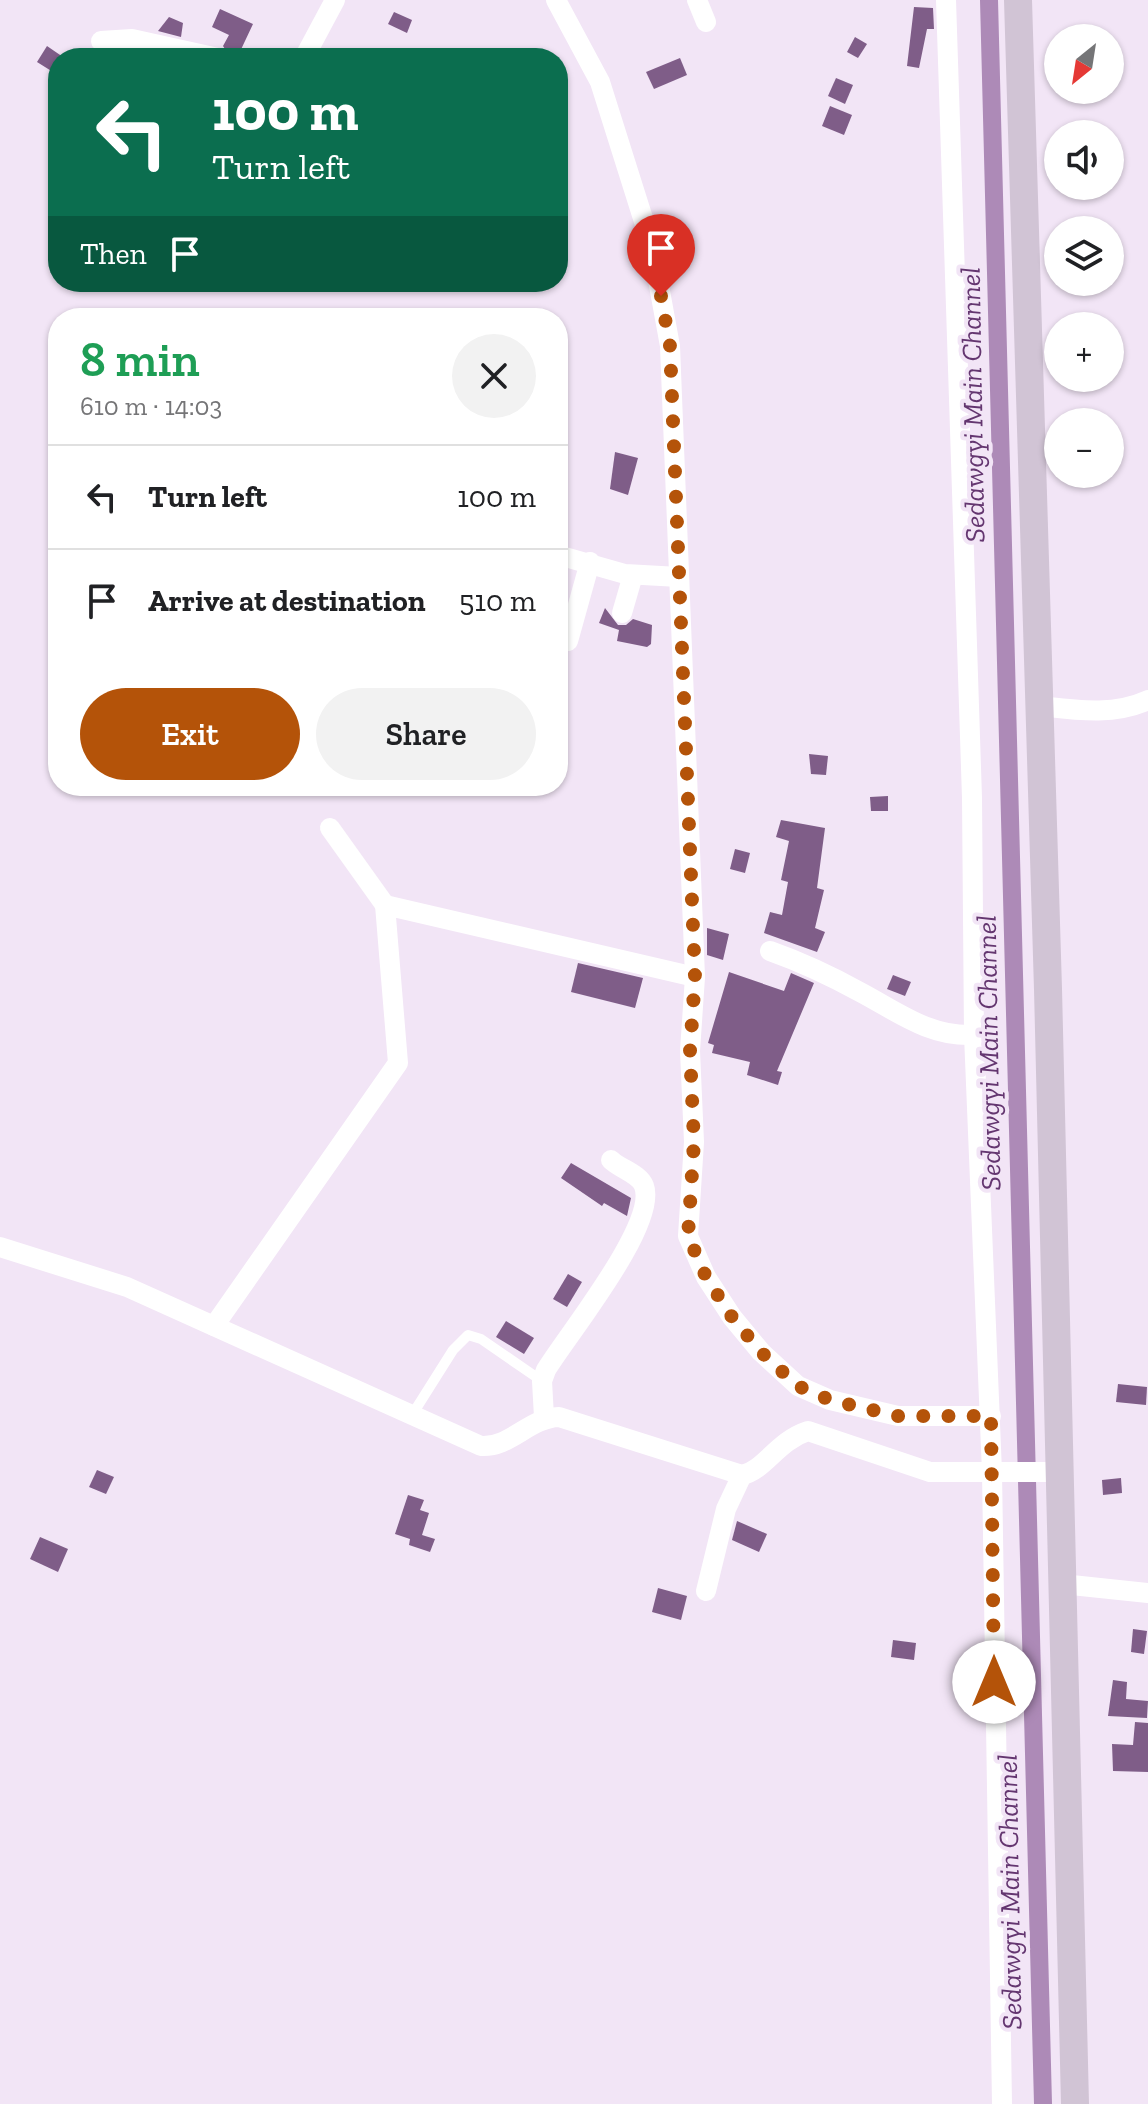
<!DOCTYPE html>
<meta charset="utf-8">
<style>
body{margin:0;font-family:"Zilla Slab",serif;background:#f2f2f2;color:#202124;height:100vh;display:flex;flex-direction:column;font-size:30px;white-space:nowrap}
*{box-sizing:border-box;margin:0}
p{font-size:26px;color:#757577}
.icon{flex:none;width:44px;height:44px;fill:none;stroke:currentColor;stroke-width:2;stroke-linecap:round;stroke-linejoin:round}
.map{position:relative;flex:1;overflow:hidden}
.side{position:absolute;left:48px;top:308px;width:520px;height:488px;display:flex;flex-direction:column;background:#fff;border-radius:32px;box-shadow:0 2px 6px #0004}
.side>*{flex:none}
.hud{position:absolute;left:48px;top:48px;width:520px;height:244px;border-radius:32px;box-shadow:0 2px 6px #0004;background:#0b6e4f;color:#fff;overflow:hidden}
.needle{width:52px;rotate:210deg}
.controls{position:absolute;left:1044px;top:24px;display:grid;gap:16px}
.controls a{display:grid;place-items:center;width:80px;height:80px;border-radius:50%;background:#fff;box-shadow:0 2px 6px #0004;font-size:40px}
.pin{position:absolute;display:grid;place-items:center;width:68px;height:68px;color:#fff;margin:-82px -34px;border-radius:50% 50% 50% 0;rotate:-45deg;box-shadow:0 0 8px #0007}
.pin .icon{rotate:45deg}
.me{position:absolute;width:88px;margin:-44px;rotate:0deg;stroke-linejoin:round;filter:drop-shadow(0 0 6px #0008)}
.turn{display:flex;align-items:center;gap:28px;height:168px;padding:0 32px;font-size:36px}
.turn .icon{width:104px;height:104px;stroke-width:2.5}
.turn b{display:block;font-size:56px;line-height:68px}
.then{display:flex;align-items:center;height:76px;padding:0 32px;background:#0003;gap:16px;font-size:30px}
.round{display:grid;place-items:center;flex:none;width:84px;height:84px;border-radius:42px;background:#f2f2f2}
.headline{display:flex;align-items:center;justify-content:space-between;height:136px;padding:0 32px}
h1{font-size:48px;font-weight:600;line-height:60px;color:#1e9e55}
.primary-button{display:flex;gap:16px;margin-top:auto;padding:16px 32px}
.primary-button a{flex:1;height:92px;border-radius:48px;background:#b45309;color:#fff;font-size:32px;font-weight:600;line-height:92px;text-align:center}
.primary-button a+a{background:#f2f2f2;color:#202124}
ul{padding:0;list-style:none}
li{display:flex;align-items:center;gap:24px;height:104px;padding:0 32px;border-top:2px solid #e0e0e0}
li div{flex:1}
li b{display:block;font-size:30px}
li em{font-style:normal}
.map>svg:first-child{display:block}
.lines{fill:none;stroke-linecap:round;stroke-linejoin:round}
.canal{stroke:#ad8ab7;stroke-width:18}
.building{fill:#7f5d88}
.lane{stroke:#fff;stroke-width:10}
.street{stroke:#fff;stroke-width:20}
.secondary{stroke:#d1c4d5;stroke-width:28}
.route{stroke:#b45309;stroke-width:14;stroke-dasharray:0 25.2}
.labels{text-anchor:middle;stroke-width:8;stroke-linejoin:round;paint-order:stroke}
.water-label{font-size:28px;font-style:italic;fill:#643670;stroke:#f2e5f6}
</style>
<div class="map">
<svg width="1148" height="2104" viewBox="0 0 1148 2104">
<rect width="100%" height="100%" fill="#f2e5f6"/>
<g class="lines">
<polyline class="canal" points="989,0 1043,2104"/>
</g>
<g class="building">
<polygon points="914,7 933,8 934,29 927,29 919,68 907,66"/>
<polygon points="220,9 253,24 237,58 231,58 223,46 229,35 212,27"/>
<polygon points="394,12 412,20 407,33 388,24"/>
<polygon points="169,17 183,23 181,37 158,31"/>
<polygon points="855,37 867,44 858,58 847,52"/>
<polygon points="47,46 63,57 58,58 53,72 37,62"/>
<polygon points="680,58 687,75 654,89 646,72"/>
<polygon points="836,78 853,85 845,104 828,96"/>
<polygon points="830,106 852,115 844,135 822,126"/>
<polygon points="615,452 638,458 628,495 610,489"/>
<polygon points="605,608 618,625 626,625 633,619 652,625 651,644 647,647 617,641 619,630 599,623"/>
<polygon points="809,754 828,756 826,775 811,774"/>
<polygon points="888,796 888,811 871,811 870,797"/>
<polygon points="781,820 825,828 817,888 824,890 815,928 825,932 817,952 764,933 770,912 782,915 788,882 781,880 789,841 776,837"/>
<polygon points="735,849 750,853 745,873 730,869"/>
<polygon points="707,928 729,934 723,960 707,955"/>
<polygon points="578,963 643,978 635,1008 571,992"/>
<polygon points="729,972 784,991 791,973 814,983 777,1071 782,1072 778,1085 747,1075 750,1062 712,1053 714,1045 708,1043"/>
<polygon points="893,975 911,982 905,996 887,989"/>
<polygon points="571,1163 631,1198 627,1216 604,1203 602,1206 561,1178"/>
<polygon points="568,1274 582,1282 567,1307 553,1299"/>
<polygon points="506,1321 534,1338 524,1354 496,1337"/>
<polygon points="1118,1384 1147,1387 1146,1405 1116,1402"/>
<polygon points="97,1470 114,1477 106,1494 89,1487"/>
<polygon points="1121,1478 1122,1493 1103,1495 1102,1480"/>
<polygon points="408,1495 424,1500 420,1510 429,1513 422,1535 435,1539 430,1552 409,1545 410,1539 395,1534"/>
<polygon points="737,1521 767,1534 759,1552 732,1540"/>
<polygon points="40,1537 68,1549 58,1572 30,1559"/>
<polygon points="658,1588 687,1596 681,1620 652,1612"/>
<polygon points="1133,1629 1147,1631 1144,1654 1131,1652"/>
<polygon points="893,1640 916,1643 914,1660 891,1657"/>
<polygon points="1113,1680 1127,1682 1126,1699 1148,1701 1147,1718 1108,1716"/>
<polygon points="1135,1722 1148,1723 1148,1772 1113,1771 1112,1744 1133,1745"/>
</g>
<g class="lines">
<polyline class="lane" points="412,1415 453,1350 468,1335 481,1339 542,1381"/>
<g class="street">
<polyline points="556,0 600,82 652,247 670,346 695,977 690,1051 694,1142 688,1236 706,1277 732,1317 761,1352 798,1386 830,1400 898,1416 991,1416"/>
<polyline points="697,0 706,22"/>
<polyline points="946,0 972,798 974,1035 992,1472 1002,2104"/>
<polyline points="101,41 132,39 218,58"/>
<polyline points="304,58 335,0"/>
<polyline points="558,555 625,574 679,577"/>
<polyline points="622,613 633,575"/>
<polyline points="568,641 590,562"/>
<path d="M1039,706C1076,710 1113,716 1148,700"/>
<polyline points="330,828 385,905"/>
<path d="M770,951C801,962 831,976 860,992C898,1012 929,1037 974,1035"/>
<path d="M0,1247L127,1287L481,1446C510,1448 529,1418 559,1417L742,1475C765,1470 777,1441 808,1431L930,1472H1059"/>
<polyline points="214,1326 398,1063 385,905 695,977"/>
<path d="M544,1417L542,1381L546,1370C568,1334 658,1224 644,1186C640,1174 620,1169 611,1160"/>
<polyline points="1062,1584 1148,1593"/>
<polyline points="706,1591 726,1509 742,1475"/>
</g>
<polyline class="secondary" points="1018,0 1048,989 1075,2104"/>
</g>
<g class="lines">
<polyline class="route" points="661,296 670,346 695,977 690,1051 694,1142 688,1236 706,1277 732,1317 761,1352 798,1386 830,1400 898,1416 991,1416 994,1682"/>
</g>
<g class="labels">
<g class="water-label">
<text transform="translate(972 405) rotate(-91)" y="10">Sedawgyi Main Channel</text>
<text transform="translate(988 1053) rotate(-91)" y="10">Sedawgyi Main Channel</text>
<text transform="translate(1009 1892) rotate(-91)" y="10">Sedawgyi Main Channel</text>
</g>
</g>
</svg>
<div class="controls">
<a><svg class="needle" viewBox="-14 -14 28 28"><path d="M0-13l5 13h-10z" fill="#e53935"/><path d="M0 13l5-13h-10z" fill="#757577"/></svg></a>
<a><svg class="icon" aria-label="sound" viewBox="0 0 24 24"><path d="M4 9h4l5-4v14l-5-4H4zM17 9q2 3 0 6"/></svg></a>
<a><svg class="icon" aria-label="layers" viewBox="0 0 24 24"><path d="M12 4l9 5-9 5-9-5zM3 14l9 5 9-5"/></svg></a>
<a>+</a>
<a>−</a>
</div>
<div class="pin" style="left:661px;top:296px;background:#d93025"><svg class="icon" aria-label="arrive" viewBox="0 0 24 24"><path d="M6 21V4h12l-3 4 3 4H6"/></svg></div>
<svg class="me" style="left:994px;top:1682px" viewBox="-20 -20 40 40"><circle r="19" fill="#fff"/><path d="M0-13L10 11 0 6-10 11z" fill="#b45309"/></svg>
<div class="hud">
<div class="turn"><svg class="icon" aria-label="left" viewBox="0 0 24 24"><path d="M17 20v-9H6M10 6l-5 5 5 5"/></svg><div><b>100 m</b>Turn left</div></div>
<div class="then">Then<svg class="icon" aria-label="arrive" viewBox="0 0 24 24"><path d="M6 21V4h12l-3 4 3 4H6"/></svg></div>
</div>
<section class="side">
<div class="headline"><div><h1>8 min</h1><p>610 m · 14:03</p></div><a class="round"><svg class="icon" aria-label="close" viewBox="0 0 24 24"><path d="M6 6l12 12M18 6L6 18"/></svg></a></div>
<ul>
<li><svg class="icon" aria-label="left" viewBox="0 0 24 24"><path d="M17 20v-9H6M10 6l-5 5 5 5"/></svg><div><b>Turn left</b></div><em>100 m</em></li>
<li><svg class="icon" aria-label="arrive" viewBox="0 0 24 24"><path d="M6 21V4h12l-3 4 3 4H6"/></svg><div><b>Arrive at destination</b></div><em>510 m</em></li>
</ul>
<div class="primary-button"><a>Exit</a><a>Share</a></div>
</section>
</div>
